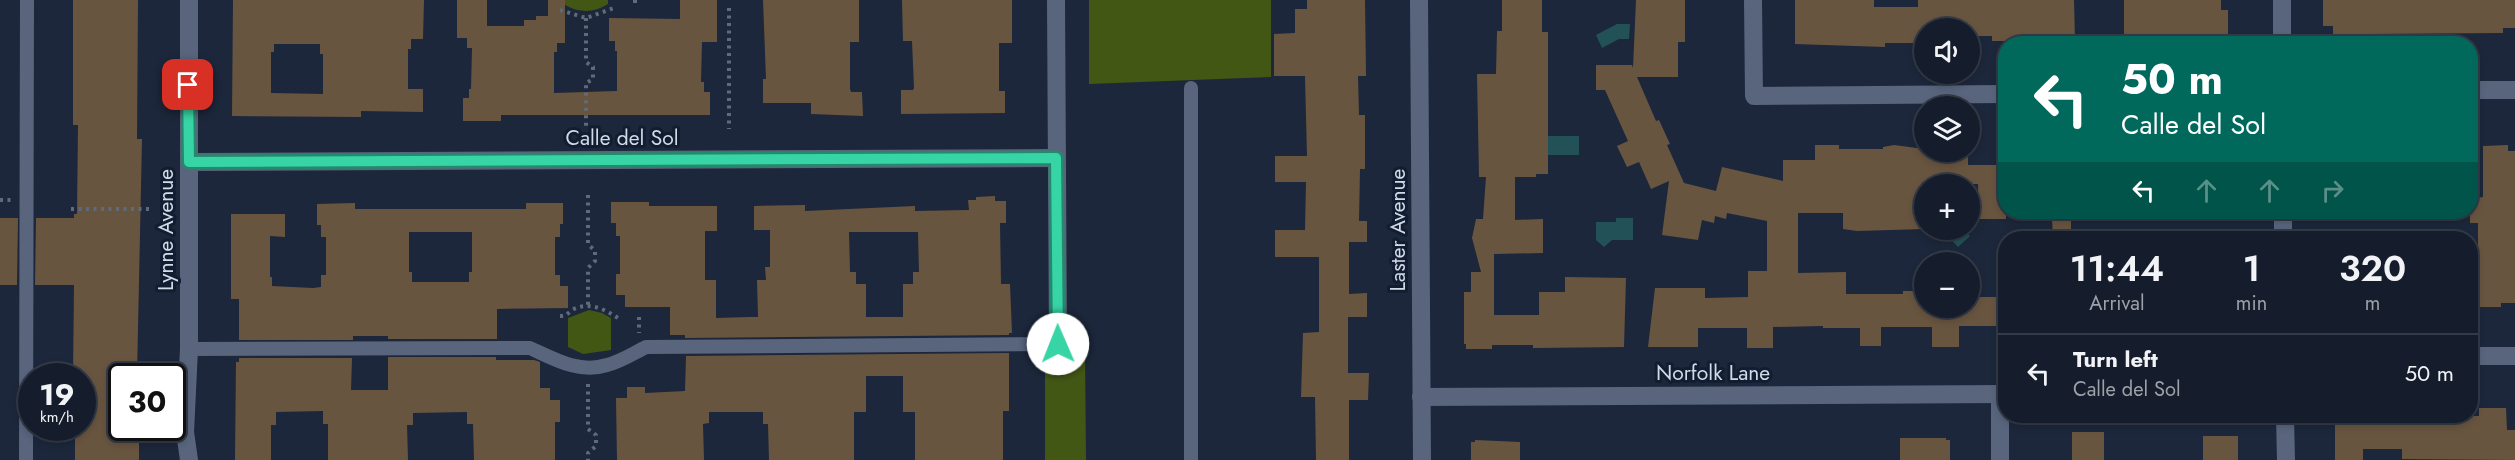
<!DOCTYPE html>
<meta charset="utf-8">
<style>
body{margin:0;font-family:Jost,sans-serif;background:#1e2634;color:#f1f3f6;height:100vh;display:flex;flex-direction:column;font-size:22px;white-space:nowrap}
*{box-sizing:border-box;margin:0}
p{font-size:20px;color:#9da2a9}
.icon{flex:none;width:33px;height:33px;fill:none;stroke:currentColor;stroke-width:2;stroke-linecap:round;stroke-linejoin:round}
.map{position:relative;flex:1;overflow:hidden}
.panel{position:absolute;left:1998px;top:231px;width:480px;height:192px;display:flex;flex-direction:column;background:#151d2c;border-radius:24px;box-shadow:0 3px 9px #0003,0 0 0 2px #343b48}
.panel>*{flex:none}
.banner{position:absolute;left:1998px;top:36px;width:480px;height:183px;border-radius:24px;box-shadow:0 3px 9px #0003,0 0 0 2px #343b48;background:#00695c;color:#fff;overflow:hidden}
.fabs{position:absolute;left:1914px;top:18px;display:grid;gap:12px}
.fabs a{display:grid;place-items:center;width:66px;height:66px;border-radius:50%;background:#151d2c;box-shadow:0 3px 9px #0003,0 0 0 2px #343b48;font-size:30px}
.speed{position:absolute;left:18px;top:363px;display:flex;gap:12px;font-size:30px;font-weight:700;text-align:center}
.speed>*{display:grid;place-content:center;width:78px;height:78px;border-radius:50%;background:#151d2c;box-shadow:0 3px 9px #0003,0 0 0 2px #343b48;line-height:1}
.speed small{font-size:15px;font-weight:400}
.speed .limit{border:3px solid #111;border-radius:9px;background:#fff;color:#111}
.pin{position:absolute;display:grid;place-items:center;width:51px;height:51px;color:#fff;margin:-26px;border-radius:12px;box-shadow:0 3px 9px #0006}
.me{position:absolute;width:66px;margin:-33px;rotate:359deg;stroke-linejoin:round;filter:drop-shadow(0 0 4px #0008)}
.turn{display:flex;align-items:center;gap:21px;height:126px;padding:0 24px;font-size:27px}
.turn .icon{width:78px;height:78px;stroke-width:2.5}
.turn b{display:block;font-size:42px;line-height:51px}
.lanes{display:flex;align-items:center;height:57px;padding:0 24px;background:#0003;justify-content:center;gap:30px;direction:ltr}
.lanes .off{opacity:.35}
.eta{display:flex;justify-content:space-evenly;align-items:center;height:102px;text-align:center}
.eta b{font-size:36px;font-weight:600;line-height:42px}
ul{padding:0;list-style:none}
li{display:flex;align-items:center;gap:18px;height:78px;padding:0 24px;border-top:2px solid #343b48}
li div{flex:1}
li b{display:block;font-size:22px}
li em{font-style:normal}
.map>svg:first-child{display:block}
.green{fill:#435715}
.water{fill:#235158}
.building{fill:#685540;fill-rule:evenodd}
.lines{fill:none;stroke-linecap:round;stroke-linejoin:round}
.path{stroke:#606a7b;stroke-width:4;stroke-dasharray:3 4.5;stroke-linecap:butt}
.lane{stroke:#58657d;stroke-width:14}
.street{stroke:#58657d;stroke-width:18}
.route-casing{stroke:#248a6c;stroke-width:15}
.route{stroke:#37d4a6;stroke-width:10}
.labels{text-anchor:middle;stroke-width:6;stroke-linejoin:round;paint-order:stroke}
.street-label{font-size:21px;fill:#d2d9e7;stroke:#121d31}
</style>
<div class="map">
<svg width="2515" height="460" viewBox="0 0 2515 460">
<rect width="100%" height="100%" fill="#1c273b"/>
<g class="green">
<path d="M565,0H608V4C594,13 579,13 565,5Z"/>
<polygon points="1089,0 1271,0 1271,77 1089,84"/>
<polygon points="589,310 602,313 611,318 611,350 583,354 568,347 568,318"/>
<polygon points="1078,350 1085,350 1086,460 1045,460 1045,368 1052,367"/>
</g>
<g class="water">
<polygon points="1617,24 1630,24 1629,39 1619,39 1602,48 1596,35"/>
<rect x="1537" y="136" width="42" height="19"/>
<polygon points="1616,218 1633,218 1633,240 1612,240 1604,247 1596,240 1596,222 1616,222"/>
<polygon points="1942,230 1964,230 1970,236 1958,247"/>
</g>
<g class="building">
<polygon points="73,0 138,0 137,139 142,139 137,376 122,376 122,428 139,428 139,460 75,460 75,428 82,428 82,376 73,376 74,285 35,285 36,218 74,218 74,214 77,214 78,125 73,125"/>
<path d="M233,0H424L423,39H411V49H408V89H423V112L361,111V117L232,116ZM274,44H320V54H323V94L271,93V52H274Z"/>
<polygon points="457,0 487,0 487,26 524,26 524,20 536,20 536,16 548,16 548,0 565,0 565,43 557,43 557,52 554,52 554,93 617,91 617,51 615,51 615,41 609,41 609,18 680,19 680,0 717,0 717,42 702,42 701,82 704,82 704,92 710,92 710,115 501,115 501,121 463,121 463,98 469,98 469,89 471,89 472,48 467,48 467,38 457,38"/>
<polygon points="763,0 859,0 859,42 850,42 850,89 851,92 862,92 863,116 811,114 811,103 763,103 763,79 766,79"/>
<polygon points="902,0 1012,0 1012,43 999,43 999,91 1005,91 1005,113 901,114 901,90 913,90 914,88 912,41 903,41"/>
<polygon points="1307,0 1365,0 1366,76 1358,76 1359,115 1365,115 1365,169 1360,169 1359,221 1367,221 1367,242 1349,242 1349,294 1367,293 1367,317 1348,317 1348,373 1369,373 1368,400 1349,400 1349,460 1316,460 1315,397 1301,397 1303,333 1319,332 1319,257 1275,257 1275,230 1305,230 1306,182 1275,182 1275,156 1307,156 1305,76 1274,76 1274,34 1295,33 1295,9 1307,9"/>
<polygon points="1502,0 1542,0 1542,32 1548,32 1548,174 1536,174 1536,177 1515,177 1515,220 1543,219 1543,253 1494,254 1494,315 1539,315 1539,292 1565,292 1565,277 1626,278 1624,347 1533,348 1533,345 1492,345 1492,349 1466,349 1466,344 1464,344 1464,292 1471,292 1471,272 1481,272 1472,238 1476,219 1483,219 1486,177 1479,177 1477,74 1496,74 1497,31 1502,31"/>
<polygon points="1636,0 1685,0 1685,42 1678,42 1678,77 1637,77 1656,121 1659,120 1670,144 1667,145 1684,183 1716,191 1722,167 1783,181 1783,160 1815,160 1815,145 1839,145 1839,149 1883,149 1883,147 1894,145 1924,149 1924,152 1968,152 1968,165 2006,165 2006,219 1979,219 1978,184 1924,184 1924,229 1857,231 1843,229 1843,213 1798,213 1798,273 1846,272 1846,294 1903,294 1903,291 1924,291 1924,308 1970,308 1970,297 2006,297 2006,326 1959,326 1959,347 1932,347 1932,327 1881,327 1881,346 1860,346 1860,328 1823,328 1823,326 1773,327 1773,348 1747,348 1747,328 1698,328 1698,347 1648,347 1655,288 1705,288 1705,298 1748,297 1748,271 1767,271 1767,221 1727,213 1726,219 1715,216 1714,223 1702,220 1698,240 1662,235 1669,181 1651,189 1639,162 1627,167 1617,146 1628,141 1605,90 1596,90 1596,65 1632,65 1633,68"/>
<polygon points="1795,0 1874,0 1874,7 1918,7 1918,0 2074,0 2075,41 2015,44 2015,41 1992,41 1992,36 1970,36 1970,28 1924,28 1924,43 1885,43 1885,47 1795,44"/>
<polygon points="2124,0 2221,0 2221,10 2228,10 2228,43 2124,41"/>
<polygon points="2323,0 2515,0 2515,28 2503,28 2503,33 2369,34 2369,40 2333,40 2333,26 2323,26"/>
<polygon points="2508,145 2508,151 2515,151 2515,303 2501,303 2501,307 2478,307 2478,223 2470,223 2470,199 2483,197 2483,146"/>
<path d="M995,196V201H1006V223H1000L1001,284H1010L1012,333H1009V335L685,338V335H670V307H625V295H616V274H620V236H616V223H611V202H649V206H717V231H705V280H716V318L750,317H758L757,280H766L765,267H770V230H754V206L805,205V211L915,206V211L969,210L968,200H976V197ZM849,232H918L919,272H913V284H903V317H866V284H856V272H850Z"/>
<path d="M355,203V209H526V203H563V224H560V237H555V275H560V286H568V308L497,309V339H388V336H353V340H239V299H231V214H285V237L270,236V277H272V286L313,288L321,287V275H326V237H321V225H317V204ZM409,232H472V272H469V282H412V272H409Z"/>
<polygon points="0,218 18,218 17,285 0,285"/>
<polygon points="2052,219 2071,219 2071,238 2053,238"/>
<polygon points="1009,353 1009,411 1003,411 1003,460 915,460 915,412 903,412 903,376 866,376 866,412 854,412 854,460 769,460 768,424 763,424 763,412 709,412 709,423 703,424 704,460 617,460 616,398 627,398 627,387 645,387 645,393 685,391 686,356"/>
<polygon points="388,357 496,357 496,360 534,360 540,362 540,388 550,388 550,400 560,400 560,422 555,422 555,460 474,460 473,424 467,424 467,412 413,413 413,425 407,425 408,460 328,460 328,424 323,424 323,411 276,412 276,425 271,425 271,460 235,460 236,362 239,362 239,358 352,358 351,390 388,390"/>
<polygon points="2479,408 2506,408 2507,430 2515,430 2515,460 2402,459 2402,449 2363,449 2363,460 2335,460 2335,416 2479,416"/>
<rect x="2072" y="432" width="32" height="28"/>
<rect x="2203" y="436" width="35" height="24"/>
<polygon points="1900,438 1946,438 1946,440 1950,440 1950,460 1900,460"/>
<polygon points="1475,440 1520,442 1520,460 1471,460 1471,442 1475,442"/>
</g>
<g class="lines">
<g class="path">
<polyline points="635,0 635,7"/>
<polyline points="729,8 729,129"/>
<polyline points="560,10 586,18 614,8"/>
<polyline points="586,18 586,62 593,67 593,79 586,83 586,130"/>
<polyline points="643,131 643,140"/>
<polyline points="588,195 588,244 595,251 595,261 588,268 588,306"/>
<polyline points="0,200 11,200"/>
<polyline points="71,209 153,209"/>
<path d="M560,316C566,316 567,314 572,310C589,301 604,309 618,318"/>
<polyline points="639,317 639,333"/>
<polyline points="588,384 588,429 596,435 596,446 588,453 588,460"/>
</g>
<g class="lane">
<polyline points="1191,88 1191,460"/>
<path d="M189,349L530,348C554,359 579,374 607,365C620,362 634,353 646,347L1058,344"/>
<polyline points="26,460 27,0"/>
</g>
<g class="street">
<polyline points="189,0 189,349 185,432 189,460"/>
<polyline points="1056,0 1058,344"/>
<polyline points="1419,0 1422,460"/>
<polyline points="1753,0 1754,96 2006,94"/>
<polyline points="2282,0 2282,44"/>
<polyline points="2470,90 2515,90"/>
<polyline points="189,162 1056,158"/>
<polyline points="2283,212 2283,238"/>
<polyline points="2470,356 2515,356"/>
<polyline points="2000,394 2000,460"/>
<polyline points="1421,397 2006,394"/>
<polyline points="2285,416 2286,460"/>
</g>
</g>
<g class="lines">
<defs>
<polyline id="route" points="188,85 189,162 1056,158 1058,344"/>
</defs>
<use href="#route" class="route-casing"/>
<use href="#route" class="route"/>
</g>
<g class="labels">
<g class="street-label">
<text x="622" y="145">Calle del Sol</text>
<text transform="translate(166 230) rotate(-90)" y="7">Lynne Avenue</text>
<text transform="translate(1398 230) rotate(-90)" y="7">Laster Avenue</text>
<text x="1713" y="380">Norfolk Lane</text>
</g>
</g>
</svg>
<div class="fabs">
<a><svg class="icon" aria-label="sound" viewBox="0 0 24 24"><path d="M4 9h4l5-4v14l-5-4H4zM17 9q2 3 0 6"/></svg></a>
<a><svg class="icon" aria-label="layers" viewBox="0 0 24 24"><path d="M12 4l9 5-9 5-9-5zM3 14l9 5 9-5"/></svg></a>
<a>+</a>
<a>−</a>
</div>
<div class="speed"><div>19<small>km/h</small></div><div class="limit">30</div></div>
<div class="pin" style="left:188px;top:85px;background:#d93025"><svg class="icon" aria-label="arrive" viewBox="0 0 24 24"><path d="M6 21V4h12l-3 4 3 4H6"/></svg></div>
<svg class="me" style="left:1058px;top:344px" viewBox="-20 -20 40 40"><circle r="19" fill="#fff"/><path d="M0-13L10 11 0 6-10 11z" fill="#37d4a6"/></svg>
<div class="banner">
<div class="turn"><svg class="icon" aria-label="left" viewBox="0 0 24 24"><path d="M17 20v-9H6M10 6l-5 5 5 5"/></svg><div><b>50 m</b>Calle del Sol</div></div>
<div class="lanes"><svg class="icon" aria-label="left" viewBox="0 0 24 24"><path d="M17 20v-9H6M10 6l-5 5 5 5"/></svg><svg class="icon off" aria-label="ahead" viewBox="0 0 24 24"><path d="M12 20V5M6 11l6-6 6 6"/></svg><svg class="icon off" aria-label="ahead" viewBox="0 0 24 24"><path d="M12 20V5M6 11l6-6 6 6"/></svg><svg class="icon off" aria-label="right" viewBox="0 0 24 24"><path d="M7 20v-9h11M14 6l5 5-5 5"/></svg></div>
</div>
<section class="panel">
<div class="eta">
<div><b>11:44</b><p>Arrival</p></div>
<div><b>1</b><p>min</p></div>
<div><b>320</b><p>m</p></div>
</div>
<ul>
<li><svg class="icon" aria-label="left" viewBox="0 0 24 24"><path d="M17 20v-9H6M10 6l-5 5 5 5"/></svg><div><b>Turn left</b><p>Calle del Sol</p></div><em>50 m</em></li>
</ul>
</section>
</div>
